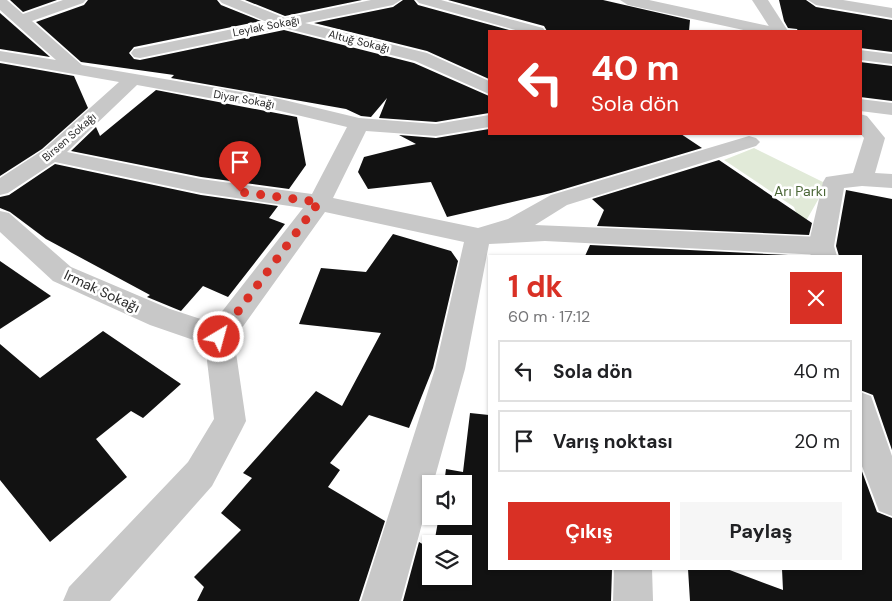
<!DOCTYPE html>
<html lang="tr">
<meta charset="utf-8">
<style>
body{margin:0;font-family:"DM Sans",sans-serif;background:#f6f6f6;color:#202124;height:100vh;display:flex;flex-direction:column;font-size:19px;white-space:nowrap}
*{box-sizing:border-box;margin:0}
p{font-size:16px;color:#757577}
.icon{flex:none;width:28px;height:28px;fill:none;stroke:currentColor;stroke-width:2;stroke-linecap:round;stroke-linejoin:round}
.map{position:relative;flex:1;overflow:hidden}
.details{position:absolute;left:488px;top:255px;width:374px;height:315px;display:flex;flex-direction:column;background:#fff;border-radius:0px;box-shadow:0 1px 4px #0004}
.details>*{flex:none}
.banner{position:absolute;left:488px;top:30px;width:374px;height:105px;border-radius:0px;box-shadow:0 1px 4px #0004;background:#d93025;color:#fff;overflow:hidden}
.fabs{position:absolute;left:422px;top:475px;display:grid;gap:10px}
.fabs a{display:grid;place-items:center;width:50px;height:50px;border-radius:0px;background:#fff;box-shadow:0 1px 4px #0004;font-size:25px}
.pin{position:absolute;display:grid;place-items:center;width:42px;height:42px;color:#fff;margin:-51px -21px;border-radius:50% 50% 50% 0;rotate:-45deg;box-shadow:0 0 5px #0007}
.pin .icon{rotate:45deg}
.me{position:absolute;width:55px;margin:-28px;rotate:37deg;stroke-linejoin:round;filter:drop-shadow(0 0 4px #0008)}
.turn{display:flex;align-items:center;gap:18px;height:105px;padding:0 20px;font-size:22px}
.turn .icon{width:65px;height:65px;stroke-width:2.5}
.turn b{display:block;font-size:35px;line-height:42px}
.round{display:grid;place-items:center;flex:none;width:52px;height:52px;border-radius:0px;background:#f6f6f6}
.headline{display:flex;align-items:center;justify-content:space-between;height:85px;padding:0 20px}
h1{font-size:30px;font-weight:700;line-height:38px;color:#d93025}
.primary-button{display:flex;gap:10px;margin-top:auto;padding:10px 20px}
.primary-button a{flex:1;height:58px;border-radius:0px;background:#d93025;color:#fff;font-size:20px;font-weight:700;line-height:58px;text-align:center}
.primary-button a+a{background:#f6f6f6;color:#202124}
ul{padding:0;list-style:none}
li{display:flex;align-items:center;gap:15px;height:62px;margin:0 10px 8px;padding:0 10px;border:2px solid #e0e0e0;border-radius:0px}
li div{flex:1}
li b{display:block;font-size:19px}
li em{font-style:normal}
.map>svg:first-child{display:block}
.green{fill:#e1ead8}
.building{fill:#121212}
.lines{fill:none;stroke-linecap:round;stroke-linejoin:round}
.minor{fill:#c8c8c8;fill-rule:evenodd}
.tertiary{fill:#c8c8c8;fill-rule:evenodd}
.route{stroke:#d93025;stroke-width:9;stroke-dasharray:0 16.2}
.labels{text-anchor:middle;stroke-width:5;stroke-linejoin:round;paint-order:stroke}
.far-street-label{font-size:11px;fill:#2b2b2b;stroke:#fff}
.park-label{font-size:14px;fill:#4c6838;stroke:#fff}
.street-label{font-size:14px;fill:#2b2b2b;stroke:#fff}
</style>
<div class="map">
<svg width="892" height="601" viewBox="0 0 892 601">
<rect width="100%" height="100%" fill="#fff"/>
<polygon class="green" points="754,148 827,184 802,228 794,207 724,160"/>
<g class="building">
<polygon points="10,0 57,0 23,12"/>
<polygon points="88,0 217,0 221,5 261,21 134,47 129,53 134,59 140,60 284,30 414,63 489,96 489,113 436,122 379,118 387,98 371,117 361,116 346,109 171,78 174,75 81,62 36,22 84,5"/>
<polygon points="245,0 362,0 285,16"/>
<polygon points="403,0 414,0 418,5 513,31 489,31 489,79 427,51 314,23 393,7"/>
<polygon points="448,0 603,0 690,20 689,31 547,31 544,26"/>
<polygon points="779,0 806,0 816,7 892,20 892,52 860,48 860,31 798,31 797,29 788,28 784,21"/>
<polygon points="0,13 50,57 0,49"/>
<polygon points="860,62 892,66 892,101 860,97"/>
<polygon points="0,63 74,76 88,108 42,149 0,176"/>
<polygon points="156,90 297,117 306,165 289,189 201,177 71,151 96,127 100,136"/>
<polygon points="489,129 489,134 681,134 702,148 551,193 447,217 431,182 368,189 358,172 364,157 416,144 399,135 436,138"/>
<polygon points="719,160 812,223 809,235 597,226 604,210 592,199"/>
<polygon points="55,164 201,195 278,206 269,218 285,224 228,297 203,286 181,311 147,297 150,295 46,239 10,212 0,208 0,197 9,195"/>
<polygon points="846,190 892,199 892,450 873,395 860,390 860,256 839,256 836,246"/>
<polygon points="393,234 451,251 458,261 433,368 409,428 369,415 330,463 340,470 328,487 385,521 359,601 197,601 204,587 194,577 241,530 221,513 252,478 243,473 316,391 342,406 381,333 299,324 321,268 366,272"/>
<polygon points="590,245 809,256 585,256"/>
<polygon points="0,261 51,296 0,329"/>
<polygon points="103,331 181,384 143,418 131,411 96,439 127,477 50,542 0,480 0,344 40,378"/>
<polygon points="470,413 489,415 489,569 612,569 611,601 403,601 419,542 431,549 431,576 464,576 464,544 434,544 439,516 464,516 464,484 444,484 446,469 463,472"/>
<polygon points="860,466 877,512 892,518 892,601 690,601 688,569 727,569 783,590 782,569 860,569"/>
</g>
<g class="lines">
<g class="minor">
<path d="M0,0H7L23,14L63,0H86L83,3L32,21L82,65L276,98L359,118L436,124L489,115V127L436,136L366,131L333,198L478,228L508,219L551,195L749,136L756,138L760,142L756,146L567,205L535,225L821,237L830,240L834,246L830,252L821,255L545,241L489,244L465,369L433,484H431V491L401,601H361L435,369L464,242L325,212L234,339L246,421L241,431L212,486L110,601H63L69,587L188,462L214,419L205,344L150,325L53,281L0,232V211L9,213L71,267L170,309L213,323L303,208L201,193L55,162L8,193L0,195V178L43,150L119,82L0,61V51L56,60L0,10ZM137,85L276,110L347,127L312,194L201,179L67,152Z"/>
<polygon points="219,0 240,0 285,18 371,0 401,0 393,5 305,23 427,53 489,81 489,94 415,61 284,28 140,58 134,57 131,53 134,49 140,48 267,22 222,3"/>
<polygon points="416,0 441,0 543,28 545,31 519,31 419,3"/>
<polygon points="620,0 649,0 769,26 775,28 777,31 748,31 628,5"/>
<polygon points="808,0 843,0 892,8 892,18 816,5"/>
<polygon points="860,50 892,54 892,64 860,60"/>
<polygon points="860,99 892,103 892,115 860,111"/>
<polygon points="614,569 652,569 653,601 613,601"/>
</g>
<g class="tertiary">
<polygon points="752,0 768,0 788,31 772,31"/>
<polygon points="860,114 867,116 885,138 875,173 892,174 892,188 862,186 844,188 834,246 837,256 811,256 808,246 823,182 826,177 853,173 864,138 860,133"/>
<polygon points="860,392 871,396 892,456 892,516 879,511 860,461"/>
</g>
</g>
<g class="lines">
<polyline class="route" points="219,337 319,202 240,192"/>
</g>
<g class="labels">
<g class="far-street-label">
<text transform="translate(266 26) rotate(-11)" y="4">Leylak Sokağı</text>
<text transform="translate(359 41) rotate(14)" y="4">Altuğ Sokağı</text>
<text transform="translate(244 99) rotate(10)" y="4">Diyar Sokağı</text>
<text transform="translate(69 137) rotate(-41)" y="4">Birsen Sokağı</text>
</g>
<g class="park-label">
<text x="800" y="196">Arı Parkı</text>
</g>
<g class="street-label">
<text transform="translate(102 291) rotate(25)" y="5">Irmak Sokağı</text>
</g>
</g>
</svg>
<div class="fabs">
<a><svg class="icon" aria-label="sound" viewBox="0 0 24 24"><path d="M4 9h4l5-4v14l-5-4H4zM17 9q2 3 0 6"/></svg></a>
<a><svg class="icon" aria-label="layers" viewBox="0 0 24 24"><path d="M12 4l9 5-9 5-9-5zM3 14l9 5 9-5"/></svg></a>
</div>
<div class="pin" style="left:240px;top:192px;background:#d93025"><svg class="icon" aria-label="arrive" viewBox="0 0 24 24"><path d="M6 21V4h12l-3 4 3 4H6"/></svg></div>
<svg class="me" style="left:219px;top:337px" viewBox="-20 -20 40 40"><circle r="17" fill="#d93025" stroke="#fff" stroke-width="3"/><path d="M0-11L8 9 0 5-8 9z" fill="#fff"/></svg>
<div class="banner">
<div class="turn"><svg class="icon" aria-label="left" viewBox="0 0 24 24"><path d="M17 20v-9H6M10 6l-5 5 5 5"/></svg><div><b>40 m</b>Sola dön</div></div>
</div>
<section class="details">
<div class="headline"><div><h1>1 dk</h1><p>60 m · 17:12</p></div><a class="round" style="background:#d93025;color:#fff"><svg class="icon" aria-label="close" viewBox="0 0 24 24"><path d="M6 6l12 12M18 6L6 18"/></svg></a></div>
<ul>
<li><svg class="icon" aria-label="left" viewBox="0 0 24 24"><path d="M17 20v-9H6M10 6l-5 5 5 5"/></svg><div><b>Sola dön</b></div><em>40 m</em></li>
<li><svg class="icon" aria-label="arrive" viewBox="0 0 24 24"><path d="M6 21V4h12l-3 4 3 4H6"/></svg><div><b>Varış noktası</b></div><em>20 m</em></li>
</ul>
<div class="primary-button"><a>Çıkış</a><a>Paylaş</a></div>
</section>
</div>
